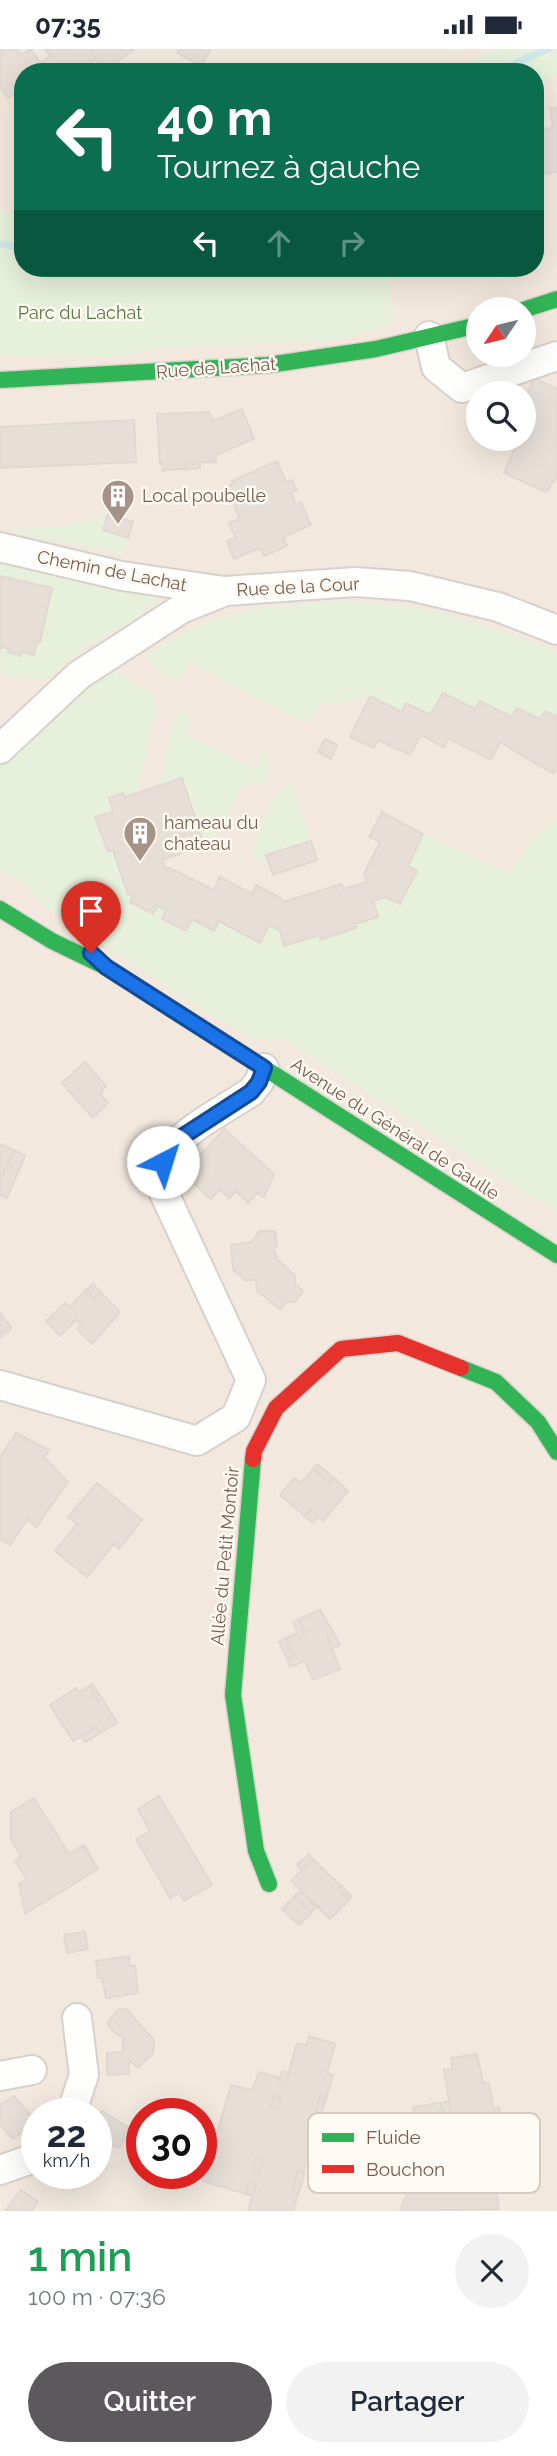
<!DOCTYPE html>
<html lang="fr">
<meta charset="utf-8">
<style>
body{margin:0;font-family:Raleway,sans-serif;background:#f2f2f3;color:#1f2937;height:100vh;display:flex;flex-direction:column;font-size:26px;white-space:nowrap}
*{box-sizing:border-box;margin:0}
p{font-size:23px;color:#747a83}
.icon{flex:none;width:38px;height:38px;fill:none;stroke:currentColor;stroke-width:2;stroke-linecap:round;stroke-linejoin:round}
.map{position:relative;height:2162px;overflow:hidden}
.sheet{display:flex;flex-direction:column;background:#fff;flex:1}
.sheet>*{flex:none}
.banner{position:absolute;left:14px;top:14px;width:530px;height:214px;border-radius:28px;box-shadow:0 7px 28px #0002;background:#0b6e4f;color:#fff;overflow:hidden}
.needle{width:46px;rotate:235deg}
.buttons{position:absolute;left:466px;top:248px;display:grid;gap:14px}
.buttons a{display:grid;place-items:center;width:70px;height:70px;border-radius:50%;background:#fff;box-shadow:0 7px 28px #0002;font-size:35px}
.speed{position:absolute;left:21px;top:2049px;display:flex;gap:14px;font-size:35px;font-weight:700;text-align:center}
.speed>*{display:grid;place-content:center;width:91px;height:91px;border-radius:50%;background:#fff;box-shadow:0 7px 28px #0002;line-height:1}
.speed small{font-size:18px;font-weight:400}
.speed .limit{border:10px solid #d22;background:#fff;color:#111}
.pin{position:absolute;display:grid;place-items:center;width:60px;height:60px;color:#fff;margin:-72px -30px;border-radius:50% 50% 50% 0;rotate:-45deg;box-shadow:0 0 7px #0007}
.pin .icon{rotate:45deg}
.me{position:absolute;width:77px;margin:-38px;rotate:40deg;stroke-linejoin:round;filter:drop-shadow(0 0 5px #0008)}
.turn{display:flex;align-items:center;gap:24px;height:147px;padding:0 28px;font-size:32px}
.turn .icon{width:91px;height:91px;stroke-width:2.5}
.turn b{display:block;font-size:49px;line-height:60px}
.lanes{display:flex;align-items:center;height:66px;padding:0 28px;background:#0003;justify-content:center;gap:35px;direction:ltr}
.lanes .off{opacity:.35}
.round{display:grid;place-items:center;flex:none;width:74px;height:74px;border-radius:37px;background:#f2f2f3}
.head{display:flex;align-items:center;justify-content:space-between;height:119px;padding:0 28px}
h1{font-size:42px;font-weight:600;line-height:52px;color:#1e9e55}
.button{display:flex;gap:14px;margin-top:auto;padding:14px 28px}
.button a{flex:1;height:80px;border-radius:42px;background:#5c585b;color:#fff;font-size:28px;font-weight:600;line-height:80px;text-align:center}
.button a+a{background:#f2f2f3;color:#1f2937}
.status{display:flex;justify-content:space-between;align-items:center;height:49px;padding:0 35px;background:#fff;direction:ltr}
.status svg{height:19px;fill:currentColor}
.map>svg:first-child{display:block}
.residential{fill:#f2e8de;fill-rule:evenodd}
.green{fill:#e7f0db}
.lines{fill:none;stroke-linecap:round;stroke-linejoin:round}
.stream{stroke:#d0e8ea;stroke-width:7}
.building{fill:#e6ded7;stroke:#e2d8d2;stroke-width:2;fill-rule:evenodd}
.street-casing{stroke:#d7d1cb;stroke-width:32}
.fast-casing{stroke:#d9d2cb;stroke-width:19}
.jam-casing{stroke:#d9d2cb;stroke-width:19}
.street{stroke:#fefefd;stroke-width:28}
.fast{stroke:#30b455;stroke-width:16}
.jam{stroke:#e5322d;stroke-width:16}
.route-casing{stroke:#114b97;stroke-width:18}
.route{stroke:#1a73e8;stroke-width:12}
.labels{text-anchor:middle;stroke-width:5;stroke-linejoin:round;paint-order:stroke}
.park-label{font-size:18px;fill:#537a41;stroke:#fffaf3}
.street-label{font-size:18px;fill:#7a5c4d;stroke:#fffaf3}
.poi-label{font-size:18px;fill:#7a5c4d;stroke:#fffaf3;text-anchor:start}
.key{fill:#fffaf3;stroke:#d7cbc1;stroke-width:2}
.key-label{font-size:19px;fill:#7a5c4d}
</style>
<div class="status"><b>07:35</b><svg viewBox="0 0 49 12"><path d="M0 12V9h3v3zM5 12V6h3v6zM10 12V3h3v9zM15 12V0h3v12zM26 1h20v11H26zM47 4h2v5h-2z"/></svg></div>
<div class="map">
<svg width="557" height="2162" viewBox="0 0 557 2162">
<rect width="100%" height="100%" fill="#f9f5f0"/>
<path class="residential" d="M0,0H557V2162H0ZM23,23H536V219H23ZM478,261H523V306H478ZM478,345H523V390H478ZM37,2065H96V2124H37ZM142,2065H201V2124H142Z"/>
<g class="green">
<polygon points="496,0 557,0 557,26 536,35 536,23 451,23"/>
<polygon points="0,163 23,164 23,219 384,219 389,230 394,271 389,277 331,292 167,299 111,308 0,307"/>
<path d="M108,465L103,481L128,489L124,504L42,490L17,484L10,479C44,482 76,477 108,465Z"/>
<path d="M0,506L158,546C150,568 110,582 91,595C75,606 61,618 47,630L40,632L0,624L1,598L9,600L8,604L20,607L22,603L34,606L37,592L41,593L52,539L0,527Z"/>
<path d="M340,551C372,554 405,556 437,563C478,573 518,588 557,602V668L545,662L540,670L517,659L512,668L480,652L475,660L443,644L430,666L407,655L402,663L370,647L330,656L322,652L309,676L190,614L180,631C167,629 150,620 146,606C179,586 214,567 252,561C281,556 311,555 340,551Z"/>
<polygon points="115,622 154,645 155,662 138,744 125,748 123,744 109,748 113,763 96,769 107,803 113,801 128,846 134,845 130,853 153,865 157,857 166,861 162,870 185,881 192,870 214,881 219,872 260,894 269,876 280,882 285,897 320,886 321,890 355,879 355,875 378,868 373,852 417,822 408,817 423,785 508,823 512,821 530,793 557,766 557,1164 285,991 257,991 226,975 89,887 45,857 25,835 0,821 0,714 12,706 73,651"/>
<path d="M183,662L190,668L186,685L257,721L262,703C271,714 273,721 264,734L242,737L216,789L204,796L182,729L160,736L169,692L176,666Z"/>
<path d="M290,735L294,738L311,792L267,806L273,826L263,810L252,809C256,787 268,745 290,735Z"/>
</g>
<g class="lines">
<g class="stream">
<polyline points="496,23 548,0"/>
<polyline points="0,195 23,199"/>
</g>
</g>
<g class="building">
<polygon points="0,0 17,0 21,6 31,0 46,23 23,23 23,39 8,49 0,38 0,21 2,20 0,17"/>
<polygon points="45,0 89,0 96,10 78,23 47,23 41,14 50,7"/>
<polygon points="89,0 135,0 104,22"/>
<polygon points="179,0 211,0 201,17 177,4"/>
<polygon points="550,59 557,59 557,123 536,126 536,81 553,79"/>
<polygon points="534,329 557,340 557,428 546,443 504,424 519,390 523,390 523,354"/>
<polygon points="242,360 254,390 216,406 216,413 186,414 186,420 163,421 163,424 162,415 160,415 157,365 209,363 213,372"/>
<polygon points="134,371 136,413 0,419 0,378"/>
<polygon points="277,412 286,433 292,431 297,442 291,444 296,455 301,453 311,476 283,488 287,497 264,507 260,499 234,510 227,492 236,489 229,474 239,470 228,437 233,435 232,432"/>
<polygon points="200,413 200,419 186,420 186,414"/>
<polygon points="108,465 133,473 128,489 103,481"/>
<polygon points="0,527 52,539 40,593 37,592 34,606 22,603 21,607 8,603 9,600 1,598 0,601"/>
<polygon points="443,644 475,660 480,652 512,668 517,659 540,670 545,662 557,668 557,722 554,721 553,724 536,715 500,693 491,711 448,689 444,698 421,686 410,706 378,691 374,699 350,688 370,647 402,663 406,654 430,666"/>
<polygon points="325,690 337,696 331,710 318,703"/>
<polygon points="182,729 204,796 162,811 166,822 168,818 214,841 220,828 252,845 256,836 281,849 283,853 342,835 343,840 367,833 364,825 380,793 369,788 382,763 423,785 408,817 417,822 400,855 386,848 373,852 378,868 355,875 356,879 320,891 320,886 284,897 280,882 269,876 260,894 219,872 214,882 192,870 186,882 162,870 166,861 157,857 153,865 130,853 134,845 128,846 113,801 108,803 95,768 113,763 109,749 123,744 125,748"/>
<polygon points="311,792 317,811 273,826 266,806"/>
<polygon points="85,1013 106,1037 100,1045 108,1054 93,1069 62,1034"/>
<polygon points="224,1080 274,1125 264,1148 257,1144 248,1154 236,1142 229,1149 220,1140 211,1150 183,1125"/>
<polygon points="0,1095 14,1101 0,1131"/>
<polygon points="144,1098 150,1105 140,1115 134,1108"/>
<polygon points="14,1101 25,1107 7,1149 0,1146 0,1131"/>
<polygon points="259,1182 275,1182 277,1196 274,1201 278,1211 295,1227 295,1235 303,1242 295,1253 286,1253 280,1260 257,1242 256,1231 245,1231 233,1221 231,1196 252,1193"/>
<polygon points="93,1235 101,1244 95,1250 86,1241"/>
<polygon points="86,1241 95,1250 101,1244 120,1263 92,1295 77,1280 81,1275 76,1271 60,1287 46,1272 65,1254 70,1258"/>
<polygon points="0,1264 10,1277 0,1284"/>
<polygon points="10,1277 12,1279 0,1289 0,1284"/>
<polygon points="16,1384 49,1401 44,1408 68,1433 36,1478 28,1470 10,1496 0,1490 0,1408"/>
<polygon points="317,1415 334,1429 330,1434 313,1420"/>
<polygon points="313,1420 330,1434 334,1429 348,1442 323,1472 310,1461 305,1467 280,1446 294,1429 301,1434"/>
<polygon points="97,1434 142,1471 119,1500 114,1495 87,1528 55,1502 77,1475 68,1468"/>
<polygon points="310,1461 318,1468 313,1474 305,1467"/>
<polygon points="320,1561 334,1584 327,1587 340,1620 313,1631 305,1612 290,1618 287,1610 294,1607 286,1589 297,1584 299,1589 306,1586 299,1570"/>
<polygon points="299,1570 306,1586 299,1589 293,1573"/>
<polygon points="334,1584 340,1596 332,1600 327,1587"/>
<polygon points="286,1589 294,1607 287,1610 279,1593"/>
<polygon points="92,1635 103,1651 98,1653 89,1637"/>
<polygon points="89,1637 98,1653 103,1651 117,1674 100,1684 96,1678 73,1692 50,1656 76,1639 79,1643"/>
<polygon points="96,1678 100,1684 85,1693 81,1687"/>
<polygon points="159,1747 212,1836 184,1852 179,1844 170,1849 136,1790 150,1782 138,1760"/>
<polygon points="34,1749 69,1805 84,1796 98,1820 25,1865 19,1835 27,1830 15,1812 21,1807 11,1791 11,1763"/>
<polygon points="309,1805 313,1810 302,1821 297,1816"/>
<polygon points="313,1810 341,1837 338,1840 349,1851 330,1870 291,1832"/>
<polygon points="341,1837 352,1848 349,1851 338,1840"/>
<polygon points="300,1842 316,1858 311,1864 295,1847"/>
<polygon points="295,1847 311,1864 299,1876 282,1860"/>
<polygon points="85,1883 88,1900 67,1904 64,1886"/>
<polygon points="129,1907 130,1917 135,1917 138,1944 106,1949 102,1929 98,1929 96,1912"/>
<polygon points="126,1960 154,1991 153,2004 138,2019 129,2011 129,2025 107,2026 107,2004 123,2003 123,1989 114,1983 107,1974 118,1961"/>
<path d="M309,1987L335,1995L327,2024L333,2026L326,2050L320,2049L313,2070L318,2073L315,2082L321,2085L313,2116L306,2114L303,2123L298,2121L292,2142L298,2145L293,2162H248L256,2136L249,2134L246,2145L203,2132L231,2036L252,2041L259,2023L280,2029L278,2034L285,2037L297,1994L307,1996ZM274,2047L281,2049L278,2060L271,2058ZM256,2110L263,2112L259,2125L252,2122Z"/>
<path d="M477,2005L483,2034H489L497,2080L486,2082L490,2105H497L501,2129L494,2130L499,2160L400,2162L407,2145L396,2085L415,2080L413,2058L441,2054L443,2066L451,2064L444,2021L453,2020L451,2009ZM452,2077L455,2087L450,2088L452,2100L445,2101L443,2089H447L445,2078ZM455,2112L457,2124L450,2126L448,2114Z"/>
<polygon points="282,2022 289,2024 285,2037 278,2034"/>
<polygon points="14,2047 35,2071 13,2090 0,2076 0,2056"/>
<polygon points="274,2047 281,2049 278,2060 271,2058"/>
<polygon points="320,2049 326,2050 318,2073 313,2070"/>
<polygon points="449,2052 451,2064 443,2066 441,2054"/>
<polygon points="499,2058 503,2079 497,2080 494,2059"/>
<polygon points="102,2062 107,2065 96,2081 96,2072"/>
<polygon points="107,2065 131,2080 119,2099 113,2096 101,2115 96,2112 96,2081"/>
<polygon points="256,2110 263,2112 259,2125 252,2122"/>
<polygon points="298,2121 305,2124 298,2145 292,2142"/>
<polygon points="249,2134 256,2136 252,2147 246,2145"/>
<polygon points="21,2141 38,2153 31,2162 5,2162"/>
</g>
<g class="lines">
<defs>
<g id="street">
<polyline points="429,287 436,318 462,339 557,307"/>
<polyline points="0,498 122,527 224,542"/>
<polyline points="0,700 79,626 181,560 226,542 355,533 410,537 498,558 557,581"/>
<path d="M0,1336L197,1392L236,1368L251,1331L164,1144C162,1134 160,1121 164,1111C174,1086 228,1058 251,1043L259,1033L264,1019"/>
<polyline points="0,2027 32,2021"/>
<polyline points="71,2065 84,2026 77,1969"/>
<polyline points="0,2121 37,2108"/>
</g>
<g id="fast">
<polyline points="523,261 557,250"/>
<polyline points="0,331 268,316 376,300 478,276"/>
<polyline points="0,860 52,892 106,918 557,1206"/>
<polyline points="461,1319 496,1333 538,1373 557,1403"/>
<polyline points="253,1410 233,1646 256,1802 269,1835"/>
</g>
<polyline id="jam" points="253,1410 254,1402 276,1359 341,1300 398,1294 461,1319"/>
</defs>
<use href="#street" class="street-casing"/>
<use href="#fast" class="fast-casing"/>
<use href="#jam" class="jam-casing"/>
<use href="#street" class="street"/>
<use href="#fast" class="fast"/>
<use href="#jam" class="jam"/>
</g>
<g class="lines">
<defs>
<polyline id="route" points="91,904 106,918 264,1019 259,1033 251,1043 177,1091 163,1113"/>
</defs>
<use href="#route" class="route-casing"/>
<use href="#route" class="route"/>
</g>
<defs>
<symbol id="building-pin" viewBox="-11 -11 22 30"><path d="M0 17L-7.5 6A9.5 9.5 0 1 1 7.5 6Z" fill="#a69286" stroke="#fffaf3"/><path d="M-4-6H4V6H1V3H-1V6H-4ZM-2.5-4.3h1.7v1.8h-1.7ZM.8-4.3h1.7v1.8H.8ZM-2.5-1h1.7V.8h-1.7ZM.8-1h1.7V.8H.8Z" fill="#fff"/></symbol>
</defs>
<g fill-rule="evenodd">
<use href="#building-pin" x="99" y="428" width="38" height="52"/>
<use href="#building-pin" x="121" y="765" width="38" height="52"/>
</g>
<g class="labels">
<g class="park-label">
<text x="80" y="270">Parc du Lachat</text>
</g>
<g class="street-label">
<text transform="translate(216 319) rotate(-4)" y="6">Rue de Lachat</text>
<text transform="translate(112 522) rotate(11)" y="6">Chemin de Lachat</text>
<text transform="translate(298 538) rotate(-3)" y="6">Rue de la Cour</text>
<text transform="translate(395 1080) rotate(33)" y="6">Avenue du Général de Gaulle</text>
<text transform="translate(225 1507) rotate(-85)" y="6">Allée du Petit Montoir</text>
</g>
<g class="poi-label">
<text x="142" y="453">Local poubelle</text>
<text x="164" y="780">hameau du<tspan x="164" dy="21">chateau</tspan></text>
</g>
</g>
<rect x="308" y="2064" width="232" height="80" rx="10" class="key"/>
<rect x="322" y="2084" width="32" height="9" fill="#30b455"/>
<rect x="322" y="2116" width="32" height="8" fill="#e5322d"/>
<g class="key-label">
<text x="366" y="2095">Fluide</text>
<text x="366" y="2127">Bouchon</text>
</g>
</svg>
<div class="buttons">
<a><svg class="needle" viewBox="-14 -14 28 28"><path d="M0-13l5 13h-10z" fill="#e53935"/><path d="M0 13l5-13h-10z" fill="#747a83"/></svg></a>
<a><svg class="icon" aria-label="search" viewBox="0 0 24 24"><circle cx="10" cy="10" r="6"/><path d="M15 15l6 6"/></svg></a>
</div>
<div class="speed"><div>22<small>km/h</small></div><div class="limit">30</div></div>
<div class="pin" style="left:91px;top:904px;background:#d93025"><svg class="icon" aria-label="arrive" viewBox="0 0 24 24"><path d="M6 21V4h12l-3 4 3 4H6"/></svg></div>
<svg class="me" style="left:163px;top:1113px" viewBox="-20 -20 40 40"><circle r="19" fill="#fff"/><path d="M0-13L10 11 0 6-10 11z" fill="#1a73e8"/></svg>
<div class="banner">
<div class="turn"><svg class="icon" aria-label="left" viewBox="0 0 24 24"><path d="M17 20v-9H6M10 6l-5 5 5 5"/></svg><div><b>40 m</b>Tournez à gauche</div></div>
<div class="lanes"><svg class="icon" aria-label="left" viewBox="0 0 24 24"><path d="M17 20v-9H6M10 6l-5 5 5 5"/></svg><svg class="icon off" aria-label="ahead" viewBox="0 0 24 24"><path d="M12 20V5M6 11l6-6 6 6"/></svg><svg class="icon off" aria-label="right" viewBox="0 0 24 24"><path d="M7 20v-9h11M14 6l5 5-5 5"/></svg></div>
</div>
</div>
<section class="sheet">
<div class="head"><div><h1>1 min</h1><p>100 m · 07:36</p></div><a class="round"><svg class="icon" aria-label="close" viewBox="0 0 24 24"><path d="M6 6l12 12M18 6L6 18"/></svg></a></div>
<div class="button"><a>Quitter</a><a>Partager</a></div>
</section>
